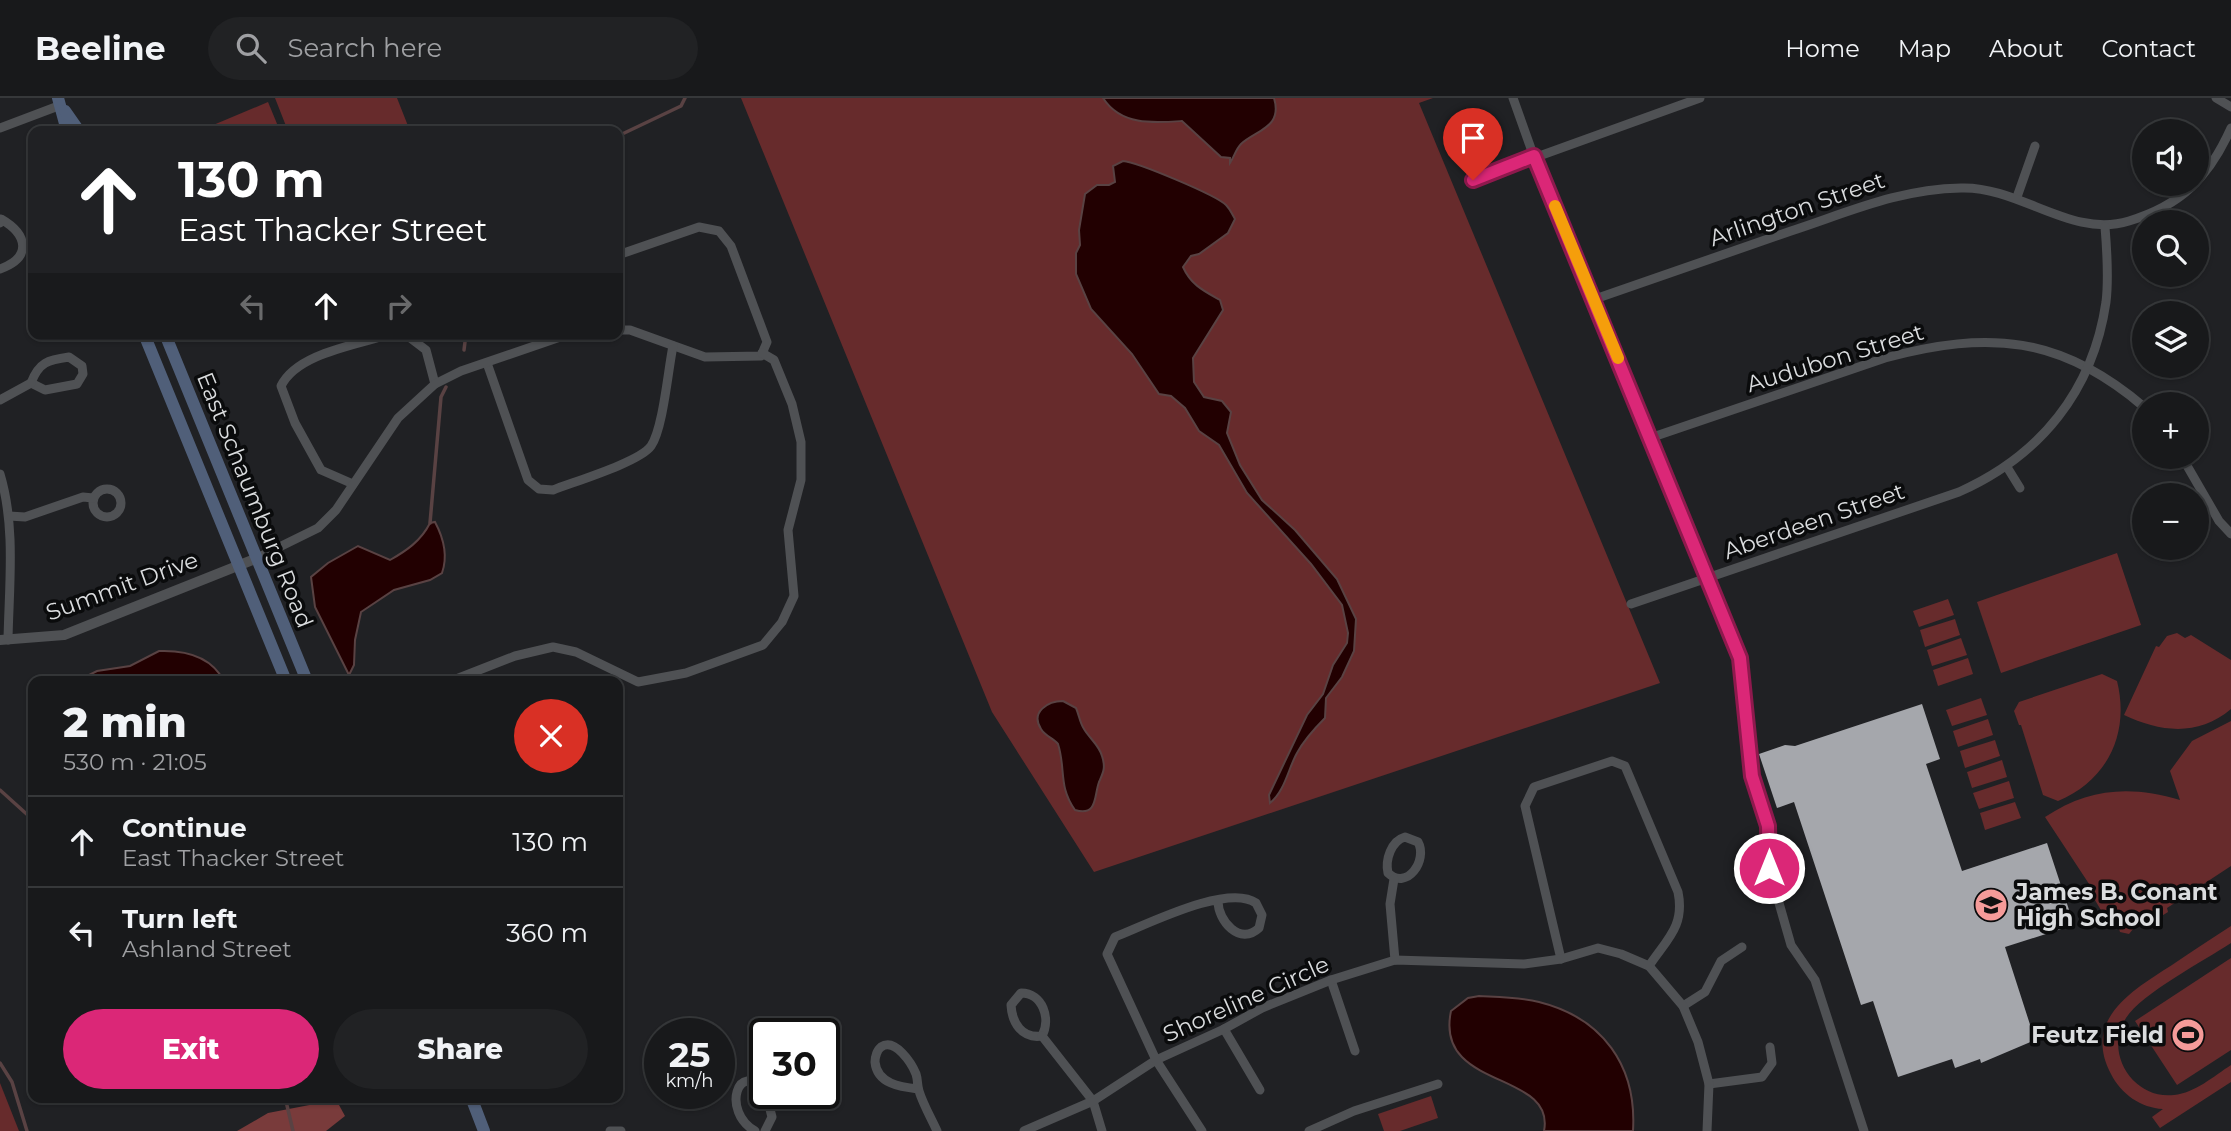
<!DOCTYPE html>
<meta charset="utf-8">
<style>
body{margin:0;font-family:Montserrat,sans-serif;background:#212224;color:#f1f3f6;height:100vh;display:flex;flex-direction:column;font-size:26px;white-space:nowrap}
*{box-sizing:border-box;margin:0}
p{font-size:23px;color:#9fa0a3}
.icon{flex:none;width:38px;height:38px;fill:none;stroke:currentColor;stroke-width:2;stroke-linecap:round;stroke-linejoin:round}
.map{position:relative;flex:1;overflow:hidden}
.details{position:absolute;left:28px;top:578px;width:595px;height:427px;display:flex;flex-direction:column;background:#18191b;border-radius:14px;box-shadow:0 2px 5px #0004,0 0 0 2px #36383a}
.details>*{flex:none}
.hud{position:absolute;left:28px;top:28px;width:595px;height:214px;border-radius:14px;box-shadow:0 2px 5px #0004,0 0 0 2px #36383a;background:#202124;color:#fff;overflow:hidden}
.fabs{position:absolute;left:2132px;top:21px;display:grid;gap:14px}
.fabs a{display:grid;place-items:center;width:77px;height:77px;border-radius:50%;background:#18191b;box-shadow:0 2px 5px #0004,0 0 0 2px #36383a;font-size:35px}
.speed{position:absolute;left:644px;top:920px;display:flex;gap:14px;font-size:35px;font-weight:700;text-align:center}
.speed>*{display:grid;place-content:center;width:91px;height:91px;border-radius:50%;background:#18191b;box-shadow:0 2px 5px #0004,0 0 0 2px #36383a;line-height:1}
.speed small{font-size:18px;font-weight:400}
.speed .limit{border:4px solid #111;border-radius:10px;background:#fff;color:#111}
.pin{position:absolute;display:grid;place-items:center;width:60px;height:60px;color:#fff;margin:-72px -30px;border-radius:50% 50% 50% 0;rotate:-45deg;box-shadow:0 0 7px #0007}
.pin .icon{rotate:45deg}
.me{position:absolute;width:77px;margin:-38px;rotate:0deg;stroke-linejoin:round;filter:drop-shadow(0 0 5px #0008)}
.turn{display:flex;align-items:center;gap:24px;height:147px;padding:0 35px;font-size:32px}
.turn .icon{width:91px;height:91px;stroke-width:2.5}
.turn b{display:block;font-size:49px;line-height:60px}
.lanes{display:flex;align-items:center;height:66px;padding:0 35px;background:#0003;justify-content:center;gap:35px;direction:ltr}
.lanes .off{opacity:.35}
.round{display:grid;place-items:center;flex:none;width:74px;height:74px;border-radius:37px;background:#212224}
.overview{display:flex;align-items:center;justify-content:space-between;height:119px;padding:0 35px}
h1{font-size:42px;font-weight:800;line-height:52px}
.primary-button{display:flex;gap:14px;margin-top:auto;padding:14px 35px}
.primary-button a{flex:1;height:80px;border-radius:42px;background:#db2777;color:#fff;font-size:28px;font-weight:800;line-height:80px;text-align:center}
.primary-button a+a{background:#212224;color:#f1f3f6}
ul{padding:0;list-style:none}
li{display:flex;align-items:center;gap:21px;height:91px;padding:0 35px;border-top:2px solid #36383a}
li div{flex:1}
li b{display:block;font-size:26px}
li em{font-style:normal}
header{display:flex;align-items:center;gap:42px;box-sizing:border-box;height:98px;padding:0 35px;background:#18191b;border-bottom:2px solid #36383a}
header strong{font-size:33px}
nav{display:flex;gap:38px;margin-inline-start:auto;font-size:24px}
.search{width:490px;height:63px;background:#212224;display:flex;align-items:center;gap:18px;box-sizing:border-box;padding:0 24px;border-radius:38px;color:#9fa0a3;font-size:26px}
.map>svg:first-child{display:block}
.green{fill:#672b2c}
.forest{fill:#793b3b}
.water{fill:#220001;stroke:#594243;stroke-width:2}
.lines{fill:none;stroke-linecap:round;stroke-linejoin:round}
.stream{stroke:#594243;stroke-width:3.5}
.building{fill:#a5a7ac}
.minor{stroke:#4f5154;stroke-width:9}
.tertiary{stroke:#4f5154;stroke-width:10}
.secondary{stroke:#505f79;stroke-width:12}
.route-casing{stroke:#8e194d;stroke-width:18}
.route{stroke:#db2777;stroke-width:12}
.slow{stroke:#f59e0b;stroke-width:12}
.labels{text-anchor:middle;stroke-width:7;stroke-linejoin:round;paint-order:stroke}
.street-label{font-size:23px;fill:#dadcde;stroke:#0a0b0c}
.poi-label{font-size:23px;font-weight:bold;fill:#dadcde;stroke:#0a0b0c;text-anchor:start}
</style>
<header>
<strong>Beeline</strong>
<div class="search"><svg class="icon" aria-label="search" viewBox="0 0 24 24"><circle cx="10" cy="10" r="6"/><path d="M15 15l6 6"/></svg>Search here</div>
<nav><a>Home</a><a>Map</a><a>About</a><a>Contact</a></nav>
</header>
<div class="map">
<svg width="2231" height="1033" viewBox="0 0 2231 1033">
<rect width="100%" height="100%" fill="#202124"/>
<g class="green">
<polygon points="275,0 397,0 410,33 288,33"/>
<polygon points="741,0 1433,0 1419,5 1660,585 1094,774 992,614"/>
<polygon points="268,4 280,33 199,33"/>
<polygon points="2117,455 2141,527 2001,575 1977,504"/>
<polygon points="1948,501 1954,517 1919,529 1913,513"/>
<polygon points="1955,521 1960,537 1925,549 1920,532"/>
<path d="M2177,535L2185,540L2191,537L2231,562V611C2198,639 2160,634 2124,617L2156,548L2159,549L2167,538Z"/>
<polygon points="1961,540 1967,557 1932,568 1927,552"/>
<polygon points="1968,560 1973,576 1938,588 1933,572"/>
<path d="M2102,576L2117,583C2130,635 2108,682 2058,703L2043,697L2021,627H2019L2014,613L2019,604Z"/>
<polygon points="1981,600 1987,617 1952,628 1946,612"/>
<polygon points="1988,621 1993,637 1958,649 1953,633"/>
<path d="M2231,623V768L2167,810L2168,814L2152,824L2150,821L2139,829L2138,825L2129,836L2120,834L2116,821L2113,823L2106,812L2102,814L2092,797L2095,795L2045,719C2088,690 2131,687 2180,702L2170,673L2192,643Z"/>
<polygon points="1995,642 2000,658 1965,670 1960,653"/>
<polygon points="2002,662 2007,679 1972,690 1967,674"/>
<polygon points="2009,683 2014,700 1979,711 1973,695"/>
<polygon points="2015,704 2021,720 1985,732 1980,715"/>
<path d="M2231,828V845C2204,863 2142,895 2126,920C2103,955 2134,1002 2174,997C2195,995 2214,978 2231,967V984L2160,1030L2152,1019L2163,1011C2141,1010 2121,996 2111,976C2082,921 2133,892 2172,867C2191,854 2211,841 2231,828Z"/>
<polygon points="2231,860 2231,952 2177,987 2135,923"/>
<polygon points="0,985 19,1033 0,1033"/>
<polygon points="1431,998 1438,1020 1400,1033 1384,1033 1378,1016"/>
</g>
<polygon class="forest" points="325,1004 339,1007 345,1018 326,1033 237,1033 268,1015"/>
<g class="water">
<path d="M1103,0H1274C1283,30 1256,32 1241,46C1236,51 1234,59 1230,65V60L1221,59L1182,23C1154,25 1121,28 1103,0Z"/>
<path d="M1123,63C1137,64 1216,97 1226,107C1230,111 1232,116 1235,121L1228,135L1199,156L1191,158L1183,169C1191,187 1204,193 1220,202L1223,212L1193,260L1194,284L1204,299L1222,303L1231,314L1227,335L1240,367L1262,402L1295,432L1337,481L1356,521L1354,553L1342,579L1326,600L1325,620C1315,630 1304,642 1297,655C1288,671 1285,693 1270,705L1269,697L1307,617L1323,596L1333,567L1347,545L1348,535L1342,507L1311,466L1247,395L1219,347L1199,333L1185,310L1171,298L1159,296L1132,256L1091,211L1076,176V155L1080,147L1079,132L1085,96L1097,87H1109L1115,84L1113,68Z"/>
<path d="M435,424C443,439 448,458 442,475L430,482L394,492L361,514L355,542L354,567L349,577L315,509L311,479L328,465L358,448L390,462C406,453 421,443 430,425Z"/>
<path d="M159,553C186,552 211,558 224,583H77L97,573L130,568Z"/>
<path d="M1063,603L1076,610C1079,617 1080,625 1084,631C1090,641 1099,647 1102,658C1106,670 1103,675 1099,684C1094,697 1098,719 1075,712C1058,688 1066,671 1058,646C1053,640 1045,638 1041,631C1030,614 1048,603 1063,603Z"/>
<path d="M1479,898C1499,899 1519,899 1539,904C1603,920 1637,968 1633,1033H1544C1556,972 1434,993 1451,913L1468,900Z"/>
</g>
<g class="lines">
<g class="stream">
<polyline points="618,38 681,8 685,0"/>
<polyline points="464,252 466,236"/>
<polyline points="430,425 441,299 446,289"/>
<polyline points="0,692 31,720"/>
<polyline points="0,965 12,984 27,1033"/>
<polyline points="285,999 293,1033"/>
</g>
</g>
<polygon class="building" points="1922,606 1940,661 1926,666 1962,773 2047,745 2074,827 2005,849 2035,942 1981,965 1980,961 1955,970 1952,961 1898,979 1873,903 1861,907 1794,704 1777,710 1759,656 1785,647 1795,648"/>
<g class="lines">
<g class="minor">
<polyline points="1513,0 1534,59 1595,201 1740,560 1752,678 1768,728 1769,770 1791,847 1815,882 1864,1033"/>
<polyline points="2216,0 2231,9"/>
<polyline points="0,30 61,7"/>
<polyline points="1473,82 1700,0"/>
<polyline points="2017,99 2035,48"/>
<path d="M0,125L1,121C27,136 33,159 0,171"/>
<polyline points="618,157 699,129 719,133 731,148 767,244 761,258 705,259 630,232 618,232"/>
<path d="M1595,201C1660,178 1726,156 1791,133C1849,114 1899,91 1961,90C2020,88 2071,141 2129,123C2182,107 2209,79 2231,30"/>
<polyline points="405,236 426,252 435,286"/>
<path d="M69,259L82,268L83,276L77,286L45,292L31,285C39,264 48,262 69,259Z"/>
<path d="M487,265L528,382L539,391L553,392C573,384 640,364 651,348C663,331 668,272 673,248"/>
<polyline points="0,302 31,285"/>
<path d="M1650,340L1885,260C1989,232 2061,238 2144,309"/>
<polyline points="2182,359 2219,423 2231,436"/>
<polyline points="2007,369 2020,390"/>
<path d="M0,376C16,429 9,488 8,542"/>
<path d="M353,386L321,372L295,325L281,288C297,255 357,247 390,236"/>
<circle cx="107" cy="405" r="14"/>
<polyline points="9,418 25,419 83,399 93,400"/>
<polyline points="255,461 318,430 336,412 398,320 435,286 461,273 569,236"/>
<path d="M1631,506L1959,394C2040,358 2093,293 2106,204C2109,179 2107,153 2105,129"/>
<polyline points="451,583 515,558 553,549 576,554 638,584 686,575 763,547 782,524 794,498 788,432 801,382 801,344 792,306 774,262 762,255"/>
<path d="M1405,739L1418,744C1428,762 1407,793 1388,775C1385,762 1391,743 1405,739Z"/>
<polyline points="1394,781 1390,806 1395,862"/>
<path d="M1561,861L1525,708L1534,689L1612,663L1625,668L1678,794C1685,828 1667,841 1649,868"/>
<polyline points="1331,882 1355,953"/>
<path d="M1021,895C1043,895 1051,921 1042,938C1022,941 1012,925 1011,907Z"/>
<polyline points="1683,908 1705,894 1721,863 1742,849"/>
<polyline points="1224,931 1260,992"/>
<polyline points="1042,938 1093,1003 1102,1033"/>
<polyline points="1709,986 1762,979 1772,965 1770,949"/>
<path d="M918,991C901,989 877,986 875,964C875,959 877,952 881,949C895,939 912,966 916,976C918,982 917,987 919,993C923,1006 931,1020 937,1033"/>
<polyline points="610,1033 621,1033"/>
<path d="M755,1033C721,1013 738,961 765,993"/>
<polyline points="765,1033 772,1019 766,996"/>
<polyline points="1024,1033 1093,1003 1156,962 1224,931 1262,910 1331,882 1395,862 1524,866 1561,861 1598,850 1621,856 1649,868 1683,908 1698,944 1709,986 1707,1033"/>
<path d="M1202,1033L1156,962L1107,856L1115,839C1146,827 1228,785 1256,805L1262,817L1259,830C1240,848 1218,823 1218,803"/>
<polyline points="1309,1033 1354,1013 1438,986"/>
</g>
<polyline class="tertiary" points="0,542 64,537 255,461"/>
<g class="secondary">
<polyline points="58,0 67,33"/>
<polyline points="65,13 79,33"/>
<polyline points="144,236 286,583"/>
<polyline points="165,236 307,583"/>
<polyline points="471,999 484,1033"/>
</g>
</g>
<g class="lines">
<defs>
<polyline id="route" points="1473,82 1534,58 1740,560 1752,678 1768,728 1769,770"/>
</defs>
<use href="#route" class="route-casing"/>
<use href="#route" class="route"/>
<polyline class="slow" points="1555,108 1618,260"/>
</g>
<defs>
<symbol id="school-disc" viewBox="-11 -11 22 22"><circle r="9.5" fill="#f59b99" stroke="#0a0b0c"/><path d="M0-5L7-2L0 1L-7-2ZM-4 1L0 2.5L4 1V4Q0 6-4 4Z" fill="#111"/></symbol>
<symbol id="stadium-disc" viewBox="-11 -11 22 22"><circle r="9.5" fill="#f59b99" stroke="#0a0b0c"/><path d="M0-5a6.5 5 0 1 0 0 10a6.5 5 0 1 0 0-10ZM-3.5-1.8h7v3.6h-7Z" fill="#111"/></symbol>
</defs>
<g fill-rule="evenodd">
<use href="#school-disc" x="1972" y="788" width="38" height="38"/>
<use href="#stadium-disc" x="2169" y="918" width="38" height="38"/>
</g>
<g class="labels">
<g class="street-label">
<text transform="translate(1797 111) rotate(-19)" y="8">Arlington Street</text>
<text transform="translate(1835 260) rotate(-17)" y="8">Audubon Street</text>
<text transform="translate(255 402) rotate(68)" y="8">East Schaumburg Road</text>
<text transform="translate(1814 423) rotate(-19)" y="8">Aberdeen Street</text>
<text transform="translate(122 488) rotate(-20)" y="8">Summit Drive</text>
<text transform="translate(1246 901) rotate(-24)" y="8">Shoreline Circle</text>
</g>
<g class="poi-label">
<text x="2016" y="802">James B. Conant<tspan x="2016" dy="26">High School</tspan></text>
<text x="2164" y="945" text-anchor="end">Feutz Field</text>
</g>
</g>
</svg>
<div class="fabs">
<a><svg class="icon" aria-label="sound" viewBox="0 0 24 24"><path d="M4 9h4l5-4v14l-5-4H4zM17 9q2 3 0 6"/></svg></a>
<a><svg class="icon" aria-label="search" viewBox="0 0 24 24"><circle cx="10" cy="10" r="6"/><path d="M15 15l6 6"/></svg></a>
<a><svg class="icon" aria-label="layers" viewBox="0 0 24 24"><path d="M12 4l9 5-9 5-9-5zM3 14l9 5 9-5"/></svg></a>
<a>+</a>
<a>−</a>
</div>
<div class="speed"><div>25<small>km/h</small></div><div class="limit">30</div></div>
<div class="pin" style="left:1473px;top:82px;background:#d93025"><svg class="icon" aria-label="arrive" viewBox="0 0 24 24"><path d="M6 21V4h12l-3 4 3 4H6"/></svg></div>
<svg class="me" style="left:1769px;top:770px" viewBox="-20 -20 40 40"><circle r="17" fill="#db2777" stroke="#fff" stroke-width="3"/><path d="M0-11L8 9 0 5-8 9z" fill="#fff"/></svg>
<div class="hud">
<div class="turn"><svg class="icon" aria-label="ahead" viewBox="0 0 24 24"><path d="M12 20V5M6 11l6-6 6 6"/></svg><div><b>130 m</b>East Thacker Street</div></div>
<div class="lanes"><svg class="icon off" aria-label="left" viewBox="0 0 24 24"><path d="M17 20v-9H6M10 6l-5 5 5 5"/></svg><svg class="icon" aria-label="ahead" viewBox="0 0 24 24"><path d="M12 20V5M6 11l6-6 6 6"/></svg><svg class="icon off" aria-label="right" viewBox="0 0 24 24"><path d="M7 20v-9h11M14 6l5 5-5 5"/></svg></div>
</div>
<section class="details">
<div class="overview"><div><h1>2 min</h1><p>530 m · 21:05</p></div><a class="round" style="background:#d93025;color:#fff"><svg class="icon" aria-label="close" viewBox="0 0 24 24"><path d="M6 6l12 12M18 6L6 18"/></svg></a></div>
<ul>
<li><svg class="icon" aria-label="ahead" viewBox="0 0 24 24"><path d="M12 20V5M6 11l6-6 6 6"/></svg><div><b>Continue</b><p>East Thacker Street</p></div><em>130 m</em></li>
<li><svg class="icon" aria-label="left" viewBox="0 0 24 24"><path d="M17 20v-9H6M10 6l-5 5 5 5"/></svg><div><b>Turn left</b><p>Ashland Street</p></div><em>360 m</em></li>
</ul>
<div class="primary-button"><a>Exit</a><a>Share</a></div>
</section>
</div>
